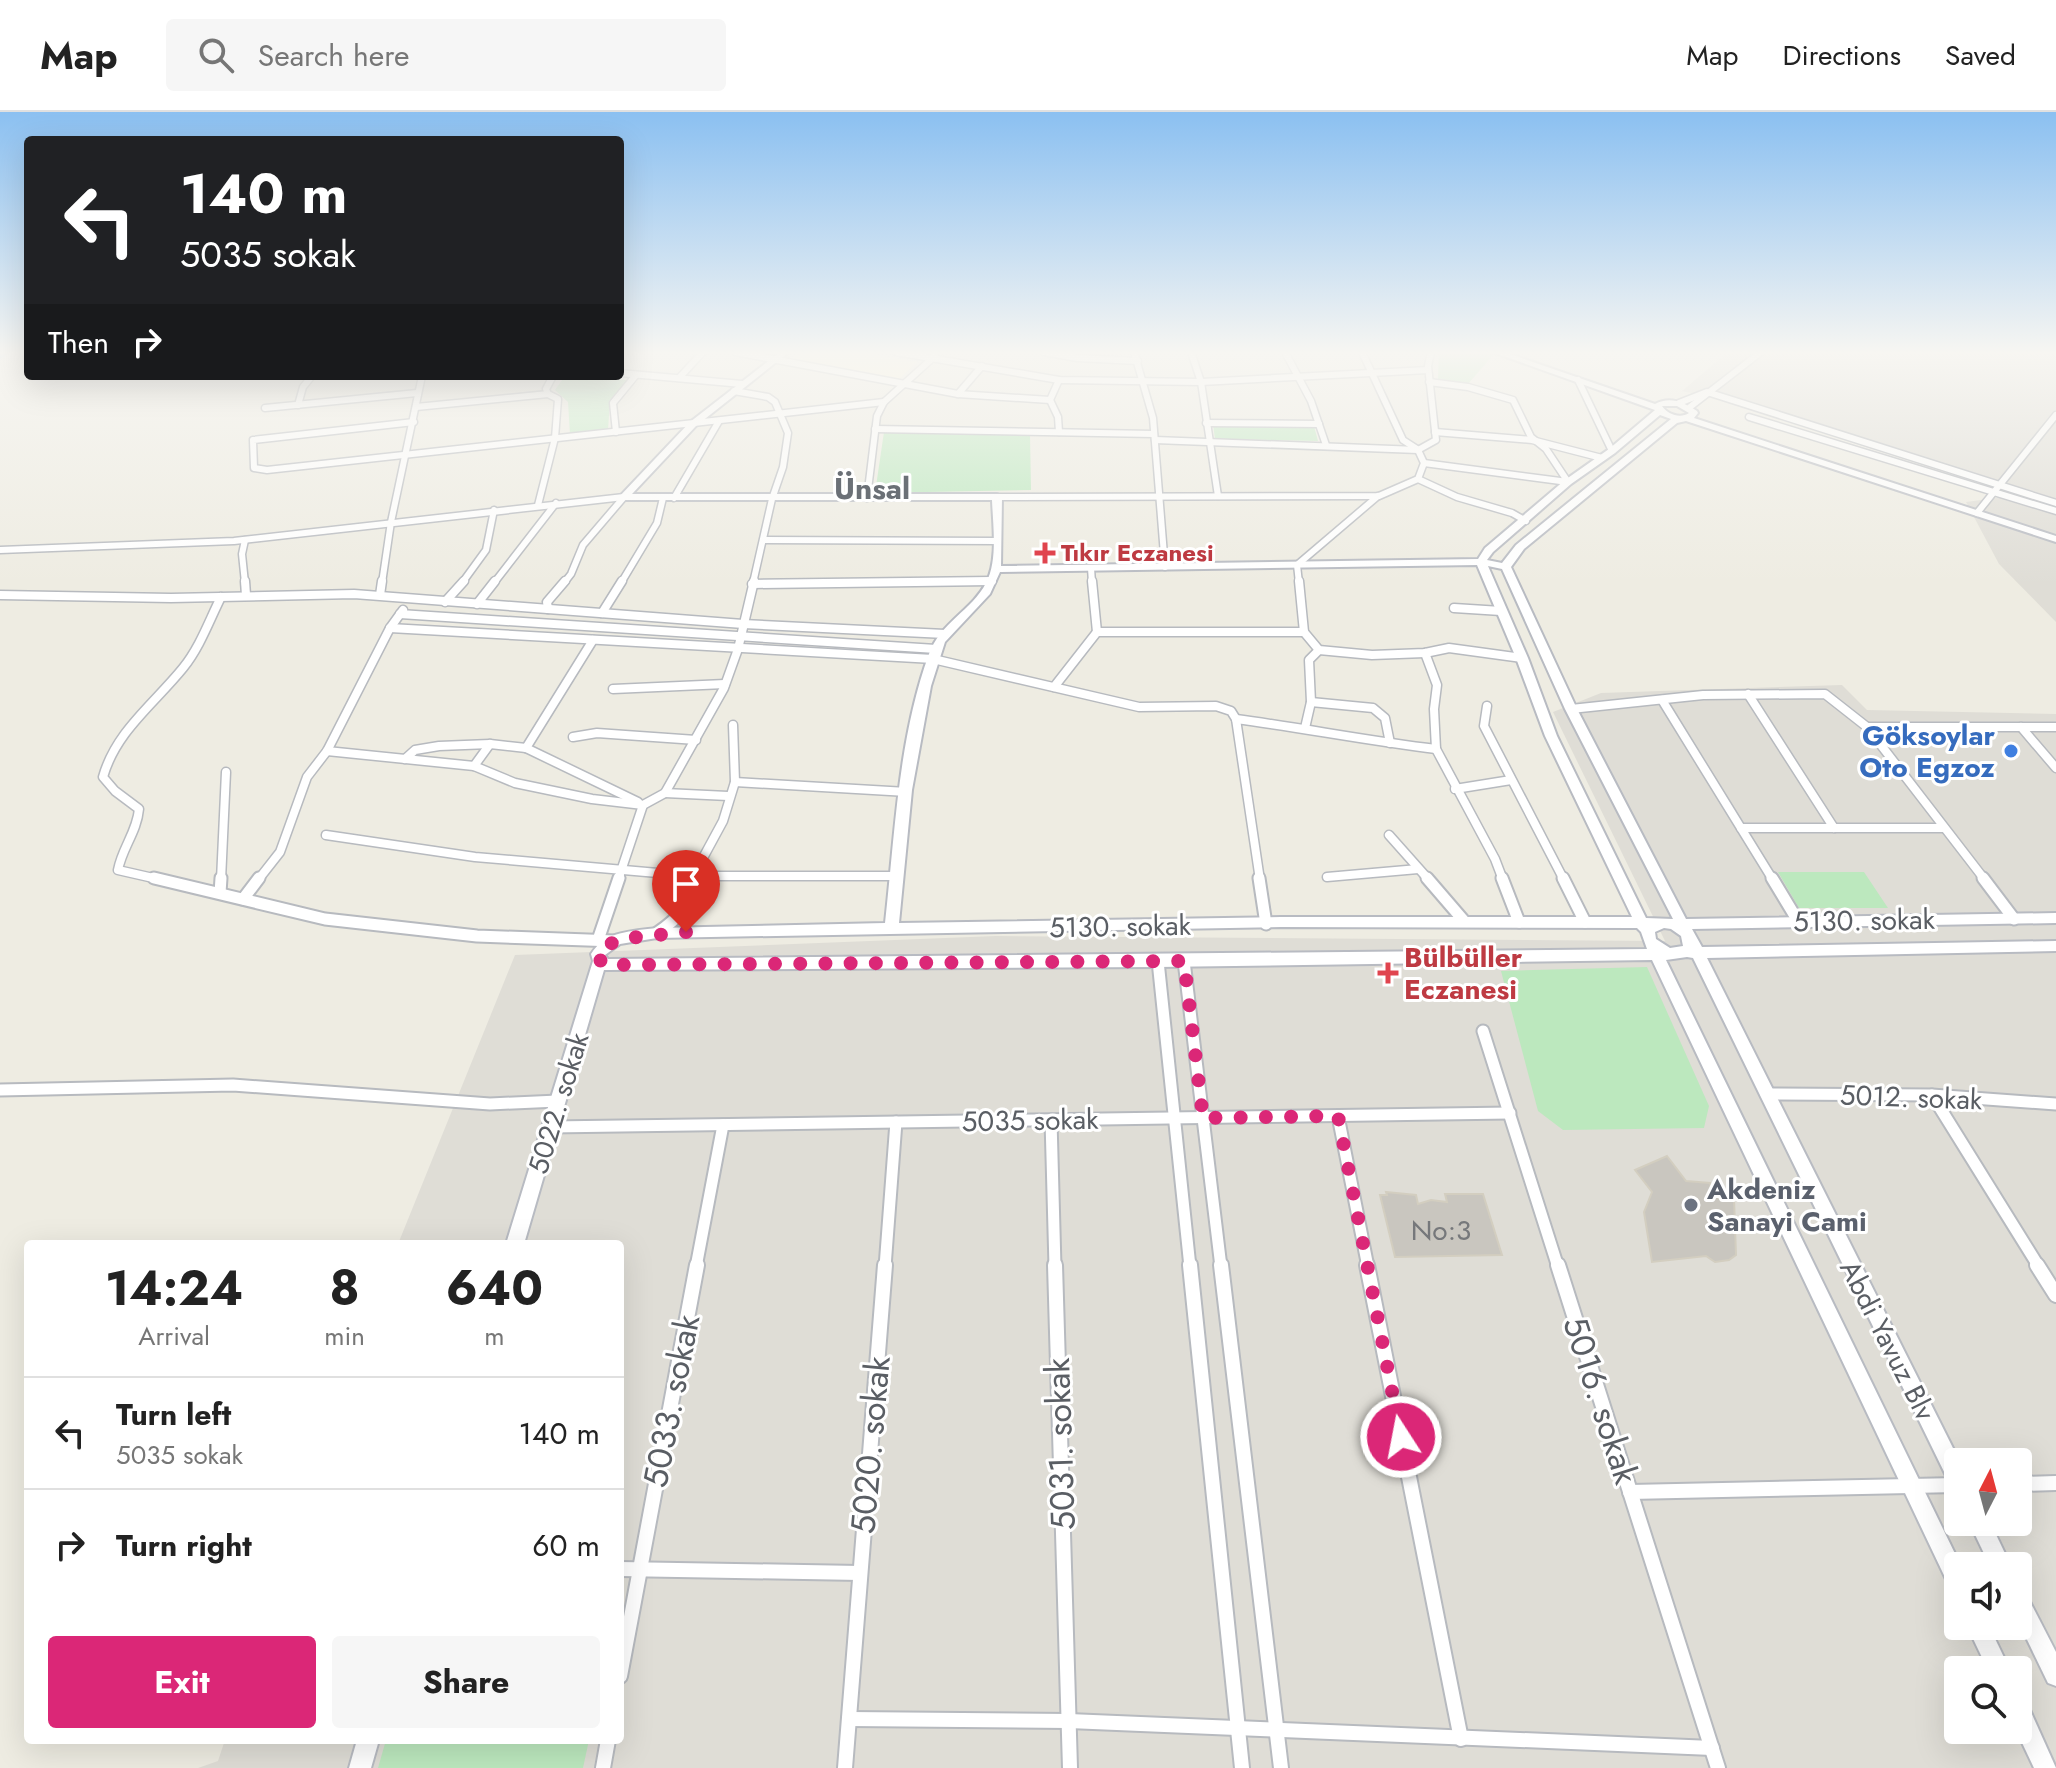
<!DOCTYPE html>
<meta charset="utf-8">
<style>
body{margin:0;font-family:Jost,sans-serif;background:#f6f6f6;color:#222;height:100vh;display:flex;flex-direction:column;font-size:30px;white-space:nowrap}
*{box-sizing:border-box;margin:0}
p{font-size:26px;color:#767676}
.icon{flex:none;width:44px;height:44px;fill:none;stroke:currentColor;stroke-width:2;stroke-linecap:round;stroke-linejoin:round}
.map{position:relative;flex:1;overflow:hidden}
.drawer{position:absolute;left:24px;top:1128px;width:600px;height:504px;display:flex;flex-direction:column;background:#fff;border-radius:8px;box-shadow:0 8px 32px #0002}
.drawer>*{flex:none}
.top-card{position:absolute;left:24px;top:24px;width:600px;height:244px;border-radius:8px;box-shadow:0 8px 32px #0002;background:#202124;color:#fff;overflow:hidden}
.needle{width:52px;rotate:6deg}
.buttons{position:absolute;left:1944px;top:1336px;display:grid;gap:16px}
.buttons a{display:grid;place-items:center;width:88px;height:88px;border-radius:8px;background:#fff;box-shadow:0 8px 32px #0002;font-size:40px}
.pin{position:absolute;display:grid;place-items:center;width:68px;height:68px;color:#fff;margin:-82px -34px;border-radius:50% 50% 50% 0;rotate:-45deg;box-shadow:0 0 8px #0007}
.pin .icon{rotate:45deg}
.me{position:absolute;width:88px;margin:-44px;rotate:349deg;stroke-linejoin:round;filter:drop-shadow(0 0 6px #0008)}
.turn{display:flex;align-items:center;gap:28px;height:168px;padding:0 24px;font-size:36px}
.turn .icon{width:104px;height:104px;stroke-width:2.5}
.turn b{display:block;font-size:56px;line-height:68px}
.then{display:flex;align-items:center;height:76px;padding:0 24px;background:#0003;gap:16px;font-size:30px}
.eta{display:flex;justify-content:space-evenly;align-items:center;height:136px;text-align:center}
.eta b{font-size:48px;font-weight:700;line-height:56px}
.button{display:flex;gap:16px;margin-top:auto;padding:16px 24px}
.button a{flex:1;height:92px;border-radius:8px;background:#db2777;color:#fff;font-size:32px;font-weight:700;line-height:92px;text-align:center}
.button a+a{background:#f6f6f6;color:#222}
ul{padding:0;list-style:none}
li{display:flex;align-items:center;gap:24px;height:112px;padding:0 24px;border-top:2px solid #e0e0e0}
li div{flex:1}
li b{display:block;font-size:30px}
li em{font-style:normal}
header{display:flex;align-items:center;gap:48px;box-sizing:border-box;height:112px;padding:0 40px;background:#fff;border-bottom:2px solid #e0e0e0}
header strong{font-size:38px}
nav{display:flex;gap:44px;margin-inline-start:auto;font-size:28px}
.search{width:560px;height:72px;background:#f6f6f6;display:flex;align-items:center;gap:20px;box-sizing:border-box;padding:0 28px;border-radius:8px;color:#767676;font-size:30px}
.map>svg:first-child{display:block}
.commercial{fill:#fff7d6}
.industrial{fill:#dfddd6;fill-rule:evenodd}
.green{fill:#bce8be}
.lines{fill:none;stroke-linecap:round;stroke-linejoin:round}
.river{fill:#a1d3ff;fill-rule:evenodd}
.building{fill:#c9c6bf;stroke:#d3cec0;stroke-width:2}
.street-far3-casing{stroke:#b7babf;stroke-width:9}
.street-far2-casing{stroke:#b7babf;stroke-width:11}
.street-far1-casing{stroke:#b7babf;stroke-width:15}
.street-casing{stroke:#b7babf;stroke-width:18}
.secondary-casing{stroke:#b8bbc2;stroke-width:4}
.street-far3{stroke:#fff;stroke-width:6}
.street-far2{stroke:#fff;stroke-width:8}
.street-far1{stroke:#fff;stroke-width:11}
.street{stroke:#fff;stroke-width:14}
.secondary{fill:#fff;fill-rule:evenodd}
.route{stroke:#db2777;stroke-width:14;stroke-dasharray:0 25.2}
.health-dot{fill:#e0444e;stroke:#fff;stroke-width:3}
.shop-dot{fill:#3f7fe0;stroke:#fff;stroke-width:3}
.worship-dot{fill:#6b7280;stroke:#fff;stroke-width:3}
.labels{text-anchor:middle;stroke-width:6;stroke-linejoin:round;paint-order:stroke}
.far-health-label{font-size:24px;font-weight:bold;fill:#be3a42;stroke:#fff;text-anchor:start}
.shop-label{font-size:28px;font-weight:bold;fill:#366cbe;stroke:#fff;text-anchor:end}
.street-label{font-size:28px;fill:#5a5e64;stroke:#fff}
.health-label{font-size:28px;font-weight:bold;fill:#be3a42;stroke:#fff;text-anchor:start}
.worship-label{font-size:28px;font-weight:bold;fill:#5b616d;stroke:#fff;text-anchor:start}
.near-number-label{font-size:28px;fill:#76787b}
.far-district-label{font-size:30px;font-weight:bold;fill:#6b7076;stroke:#fff}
.near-street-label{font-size:34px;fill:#5a5e64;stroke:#fff}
</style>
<header>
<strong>Map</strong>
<div class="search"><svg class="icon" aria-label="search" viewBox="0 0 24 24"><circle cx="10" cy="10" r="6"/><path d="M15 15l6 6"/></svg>Search here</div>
<nav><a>Map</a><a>Directions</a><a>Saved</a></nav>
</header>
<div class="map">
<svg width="2056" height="1656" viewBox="0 0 2056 1656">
<rect width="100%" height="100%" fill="#eeece2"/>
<polygon class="commercial" points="802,240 861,240 917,250 898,268 790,249"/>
<g class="industrial">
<polygon points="1728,240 2056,240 2056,387 1768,297 1682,279"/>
<polygon points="2019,383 2056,395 2056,510 1999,452 1966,390"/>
<path d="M1842,573L1867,598L2056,602V1656H198L218,1649L225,1628H620V1132H398L515,843L996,824L1665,829L1553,600L1601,581ZM1958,1350H2018V1410H1958ZM1958,1454H2018V1514H1958ZM1958,1558H2018V1618H1958Z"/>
</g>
<g class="green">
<polygon points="1439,240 1484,240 1493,243 1468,272 1438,267"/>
<polygon points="565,264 628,268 610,288 608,318 570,322 568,290 555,278"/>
<polygon points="1213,312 1314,314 1318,329 1215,327"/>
<polygon points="884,320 1030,323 1031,378 875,381"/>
<polygon points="1778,760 1864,760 1888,796 1799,796"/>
<polygon points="1647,855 1709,994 1704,1016 1563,1018 1538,999 1501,859"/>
<polygon points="386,1628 589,1628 583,1656 378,1656"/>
</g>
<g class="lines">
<polygon class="river" points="0,240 12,240 0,247"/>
</g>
<g class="building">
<polygon points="1667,1044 1686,1069 1710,1071 1712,1079 1734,1086 1736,1143 1729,1148 1715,1150 1706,1144 1652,1150 1644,1100 1652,1080 1635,1058"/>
<polygon points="1386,1080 1416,1083 1418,1092 1431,1088 1447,1090 1445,1082 1483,1082 1502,1143 1395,1145 1380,1083 1387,1083"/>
</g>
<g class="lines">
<defs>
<g id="street-far3">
<polyline points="735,240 958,282 1050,288"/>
<polyline points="896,240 1059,268 1201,270 1428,258"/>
<polyline points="1044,240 1077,246 1138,249"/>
<polyline points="1134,240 1153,306 1165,455"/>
<polyline points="1191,240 1201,270 1218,384"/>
<polyline points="1285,240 1311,289 1326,333"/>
<polyline points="1362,240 1403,328 1417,337"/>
<polyline points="620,261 742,272"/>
<polyline points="679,266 703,240"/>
<polyline points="1059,268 1050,288 1058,305 1059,320"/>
<polyline points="1578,268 1612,339"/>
<polyline points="1429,270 1468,275 1513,288 1531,325 1546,337 1568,370"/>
<polyline points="734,279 768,285 775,290 788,321 783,355 772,387 753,471"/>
<polyline points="958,282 982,254"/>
<polyline points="1679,291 1707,280 2056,391"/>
<polyline points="298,293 303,275 312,264"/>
<polyline points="416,295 548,282"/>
<polyline points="1690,295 1761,240"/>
<polyline points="265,296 417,281"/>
<polyline points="1749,305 2056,399"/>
<polyline points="414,310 253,328 254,356 267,358 884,290"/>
<polyline points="1206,311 1319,312"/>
<polyline points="875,317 1154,322"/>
<polyline points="616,320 613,291 636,263"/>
<polyline points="1435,320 1532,328 1602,346"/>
<polyline points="1155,328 1418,338"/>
<polyline points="1424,351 1568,370"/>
<polyline points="1418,367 1457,385 1512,401 1526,409"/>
<polyline points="997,385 1379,384 1418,367 1424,351 1418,338 1436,328 1428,254 1431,240"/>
<polyline points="674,386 719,309"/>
<polyline points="867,386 877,304 884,290 935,244"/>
<polyline points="538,393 555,326 558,287 548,282 546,277 553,264"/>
<polyline points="1977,401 2056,303"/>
<polyline points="764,428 997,429"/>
<polyline points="0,438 234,429 624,385"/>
<polyline points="1091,456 1092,471"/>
<polyline points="245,471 242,442 245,428"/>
<polyline points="382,471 391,410 422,264"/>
<polyline points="462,471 486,438 494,398"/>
<polyline points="494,471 556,391"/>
<polyline points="564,471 571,462 583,433 624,385"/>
<polyline points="621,471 657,411 663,386"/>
<polyline points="864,471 992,469"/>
<polyline points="1299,471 1297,453 1378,384"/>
</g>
<g id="street-far2">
<polyline points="245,469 246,483"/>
<polyline points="1092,469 1097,520"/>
<polyline points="1299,469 1304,520 1319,538 1372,543 1425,541 1449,536 1522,546"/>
<polyline points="752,472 992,469"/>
<polyline points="0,483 171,486 354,482 743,512 945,522"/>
<polyline points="380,483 382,469"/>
<polyline points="445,490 464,469"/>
<polyline points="477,492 495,469"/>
<polyline points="1454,496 1501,499"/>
<polyline points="548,497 547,490 565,469"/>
<polyline points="602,501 622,469"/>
<polyline points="400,502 936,537"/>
<polyline points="390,516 933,547 1139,595 1216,594 1231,599 1236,607 1260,768"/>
<polyline points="1425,541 1437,573 1434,597 1436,637 1495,747 1503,768"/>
<polyline points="1054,575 1097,520 1304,520"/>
<polyline points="613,577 725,572"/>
<polyline points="1748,582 1834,716"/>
<polyline points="1662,588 1773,768"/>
<polyline points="1311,590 1373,596 1385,606 1390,631"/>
<polyline points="1487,594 1484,614 1564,768"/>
<polyline points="1571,597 1703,583 1825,582 1867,615 1985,768"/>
<path d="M1236,607C1303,616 1369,629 1436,637"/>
<polyline points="1867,615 2056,615"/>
<polyline points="2021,615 2056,656"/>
<polyline points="1305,616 1311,590 1309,548 1319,538"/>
<polyline points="573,625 597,621 696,628"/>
<polyline points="526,636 593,528"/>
<polyline points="327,639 474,654 515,671 592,687 643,693"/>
<polyline points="405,647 415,638 439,634 490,632 526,636 638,690"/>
<polyline points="474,654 490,632"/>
<polyline points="735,670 907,680"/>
<polyline points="1455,677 1511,668"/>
<polyline points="665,681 728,684"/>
<polyline points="1741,716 1944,716"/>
<polyline points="326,723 475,745 692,764 897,764"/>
<polyline points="1389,723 1429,768"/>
<polyline points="1327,765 1418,757"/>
<path d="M162,768L118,758C122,736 137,720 139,697L115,679L103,665C116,619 154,592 183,556C200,535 209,509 221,485"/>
<polyline points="221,768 226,660"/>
<polyline points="258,768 280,740 307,665 327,639 390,516 403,498"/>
<polyline points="618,768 643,693 665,681 724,576 738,537 754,469"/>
<polyline points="691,768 723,709 735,670 733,613"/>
</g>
<g id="street-far1">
<polyline points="154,766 325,807 477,824 615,829"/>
<polyline points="1259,766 1266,812"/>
<polyline points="1427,766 1464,809"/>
<polyline points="1502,766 1519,810"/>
<polyline points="1563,766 1585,810"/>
<polyline points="1772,766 1798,809"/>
<polyline points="1983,766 2014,807"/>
<polyline points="220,781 221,766"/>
<polyline points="243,787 259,766"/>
<path d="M657,821C682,804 687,796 692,766"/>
<polyline points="598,828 619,766"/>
<polyline points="1158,849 1190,1155"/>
<polyline points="1184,849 1221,1155"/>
<polyline points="1483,919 1558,1155"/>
<polyline points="0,978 233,973 490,992 558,989"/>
<polyline points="1766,982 1932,983 2056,992"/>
<polyline points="1932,983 2039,1155"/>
<polyline points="1338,1004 1368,1155"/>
<polyline points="1051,1008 1055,1155"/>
<polyline points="550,1015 1510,1001"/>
<polyline points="696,1155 723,1013"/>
<polyline points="885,1155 896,1010"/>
</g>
<g id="street">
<polyline points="1055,1153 1070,1656"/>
<polyline points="1190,1153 1242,1656"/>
<polyline points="1221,1153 1281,1656"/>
<polyline points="1367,1153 1461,1627"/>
<polyline points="1558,1153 1718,1656"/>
<polyline points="2037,1153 2056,1183"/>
<polyline points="2018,1372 2056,1371"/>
<polyline points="1630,1380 1958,1373"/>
<polyline points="620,1457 860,1461"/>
<polyline points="620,1564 697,1153"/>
<polyline points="849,1607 1069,1609 1712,1636"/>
<polyline points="603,1656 608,1628"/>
<polyline points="845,1656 885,1153"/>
</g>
<g id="secondary">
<path d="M780,240H789L696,314L632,382H997L1002,385L1001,454L1478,447L1485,436L1565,368L1609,337L1655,298L1492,240H1504L1655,292C1670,284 1683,290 1697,299L1698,301L1694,306L2056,424V430L1686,309L1677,311L1524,437L1511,455L1577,597L1686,807L2056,801V811L1692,817L1702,835L2056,829V839L1707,846L1960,1350H1958V1377L1951,1374L1693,846L1687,845L1666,848L1961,1454H1958V1481L1951,1478L1652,848L1158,855L604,858L524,1132H506L593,849L591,842C605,819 632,819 657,816L885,811C895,722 898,627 929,542C940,511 972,498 986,471C998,449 993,414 992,388H624L619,385L690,310ZM1662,294H1677L1689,301C1680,307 1667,302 1662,294ZM1660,303L1671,307L1516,433L1502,451L1487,448L1493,440L1571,372L1615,341ZM1477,453L1516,546L1545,624L1632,805H1281L899,811L912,678L931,574L945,530L990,482L1000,460ZM1488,454L1502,457L1565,597L1673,807L1646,806L1557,624L1528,546ZM1281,815L1637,816L1641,820L1647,837L608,847L605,843L620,832L657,826ZM1664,816L1671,817L1681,824L1683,834L1670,836L1656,827L1655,820Z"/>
<polygon points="1969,1410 1990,1410 2011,1454 1990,1454"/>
<polygon points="2018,1477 2025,1480 2056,1540 2056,1574 2048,1571 2018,1509"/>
<polygon points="1967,1514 1989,1514 2010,1558 1988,1558"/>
<polygon points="2018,1586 2026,1589 2056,1656 2034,1656 2016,1618"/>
<polygon points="357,1628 379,1628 371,1656 349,1656"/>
</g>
</defs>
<use href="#street-far3" class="street-far3-casing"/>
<use href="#street-far2" class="street-far2-casing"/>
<use href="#street-far1" class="street-far1-casing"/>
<use href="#street" class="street-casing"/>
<use href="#secondary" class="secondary-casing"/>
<use href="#street-far3" class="street-far3"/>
<use href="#street-far2" class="street-far2"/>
<use href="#street-far1" class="street-far1"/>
<use href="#street" class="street"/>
<use href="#secondary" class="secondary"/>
</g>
<linearGradient id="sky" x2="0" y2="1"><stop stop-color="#8bc0f1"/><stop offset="0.51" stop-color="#f7f6f2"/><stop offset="1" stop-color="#f7f6f2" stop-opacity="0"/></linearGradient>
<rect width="2056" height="472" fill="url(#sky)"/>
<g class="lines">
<polyline class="route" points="686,820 620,827 602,836 598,846 605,853 1184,849 1203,1006 1338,1004 1401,1325"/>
</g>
<g class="health-dot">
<path d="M1041 429h8v8h8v8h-8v8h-8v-8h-8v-8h8z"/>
<path d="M1384 849h8v8h8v8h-8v8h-8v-8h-8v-8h8z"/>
</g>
<circle class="shop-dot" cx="2011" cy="639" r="8"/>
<circle class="worship-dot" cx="1691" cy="1093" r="8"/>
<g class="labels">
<g class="far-health-label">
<text x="1061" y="449">Tıkır Eczanesi</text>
</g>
<g class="shop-label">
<text x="1995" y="633">Göksoylar<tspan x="1995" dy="32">Oto Egzoz</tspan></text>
</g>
<g class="street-label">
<text transform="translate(1864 808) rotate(-1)" y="10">5130. sokak</text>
<text transform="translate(1120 814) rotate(-1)" y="10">5130. sokak</text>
<text transform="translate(1911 985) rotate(2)" y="10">5012. sokak</text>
<text transform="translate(558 991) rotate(-73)" y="10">5022. sokak</text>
<text transform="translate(1030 1008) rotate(-1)" y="10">5035 sokak</text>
<text transform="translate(1888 1228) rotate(63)" y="10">Abdi Yavuz Blv</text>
</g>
<g class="health-label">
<text x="1404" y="855">Bülbüller<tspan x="1404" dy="32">Eczanesi</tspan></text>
</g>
<g class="worship-label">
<text x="1707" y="1087">Akdeniz<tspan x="1707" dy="32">Sanayi Cami</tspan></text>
</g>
<g class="near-number-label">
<text x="1441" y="1128">No:3</text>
</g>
<g class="far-district-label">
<text x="872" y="387">Ünsal</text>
</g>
<g class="near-street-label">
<text transform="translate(1601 1288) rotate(72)" y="12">5016. sokak</text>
<text transform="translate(671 1289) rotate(-79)" y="12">5033. sokak</text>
<text transform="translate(1060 1332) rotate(-92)" y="12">5031. sokak</text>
<text transform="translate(870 1333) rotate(-85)" y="12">5020. sokak</text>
</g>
</g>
</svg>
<div class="buttons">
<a><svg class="needle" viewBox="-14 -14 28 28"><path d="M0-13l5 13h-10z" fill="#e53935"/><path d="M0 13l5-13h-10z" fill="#767676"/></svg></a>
<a><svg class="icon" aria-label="sound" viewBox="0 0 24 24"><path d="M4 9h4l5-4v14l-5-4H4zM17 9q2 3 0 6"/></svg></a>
<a><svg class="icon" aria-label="search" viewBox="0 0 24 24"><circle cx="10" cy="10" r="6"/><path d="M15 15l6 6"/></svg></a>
</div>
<div class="pin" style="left:686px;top:820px;background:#d93025"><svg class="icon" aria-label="arrive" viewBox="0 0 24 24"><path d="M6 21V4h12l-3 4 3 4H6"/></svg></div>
<svg class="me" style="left:1401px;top:1325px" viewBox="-20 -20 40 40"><circle r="17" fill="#db2777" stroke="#fff" stroke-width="3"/><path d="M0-11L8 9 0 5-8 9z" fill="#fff"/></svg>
<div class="top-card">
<div class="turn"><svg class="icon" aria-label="left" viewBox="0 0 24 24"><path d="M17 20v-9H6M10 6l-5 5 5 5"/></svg><div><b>140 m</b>5035 sokak</div></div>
<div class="then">Then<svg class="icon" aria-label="right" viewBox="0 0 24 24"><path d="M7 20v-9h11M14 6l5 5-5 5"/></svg></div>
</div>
<section class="drawer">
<div class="eta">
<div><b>14:24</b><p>Arrival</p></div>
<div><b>8</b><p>min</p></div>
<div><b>640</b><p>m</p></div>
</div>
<ul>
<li><svg class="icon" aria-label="left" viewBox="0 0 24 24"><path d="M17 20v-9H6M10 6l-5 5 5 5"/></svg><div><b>Turn left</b><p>5035 sokak</p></div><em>140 m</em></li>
<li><svg class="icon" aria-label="right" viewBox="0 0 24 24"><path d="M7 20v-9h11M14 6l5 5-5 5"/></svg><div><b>Turn right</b></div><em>60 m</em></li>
</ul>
<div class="button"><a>Exit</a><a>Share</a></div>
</section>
</div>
